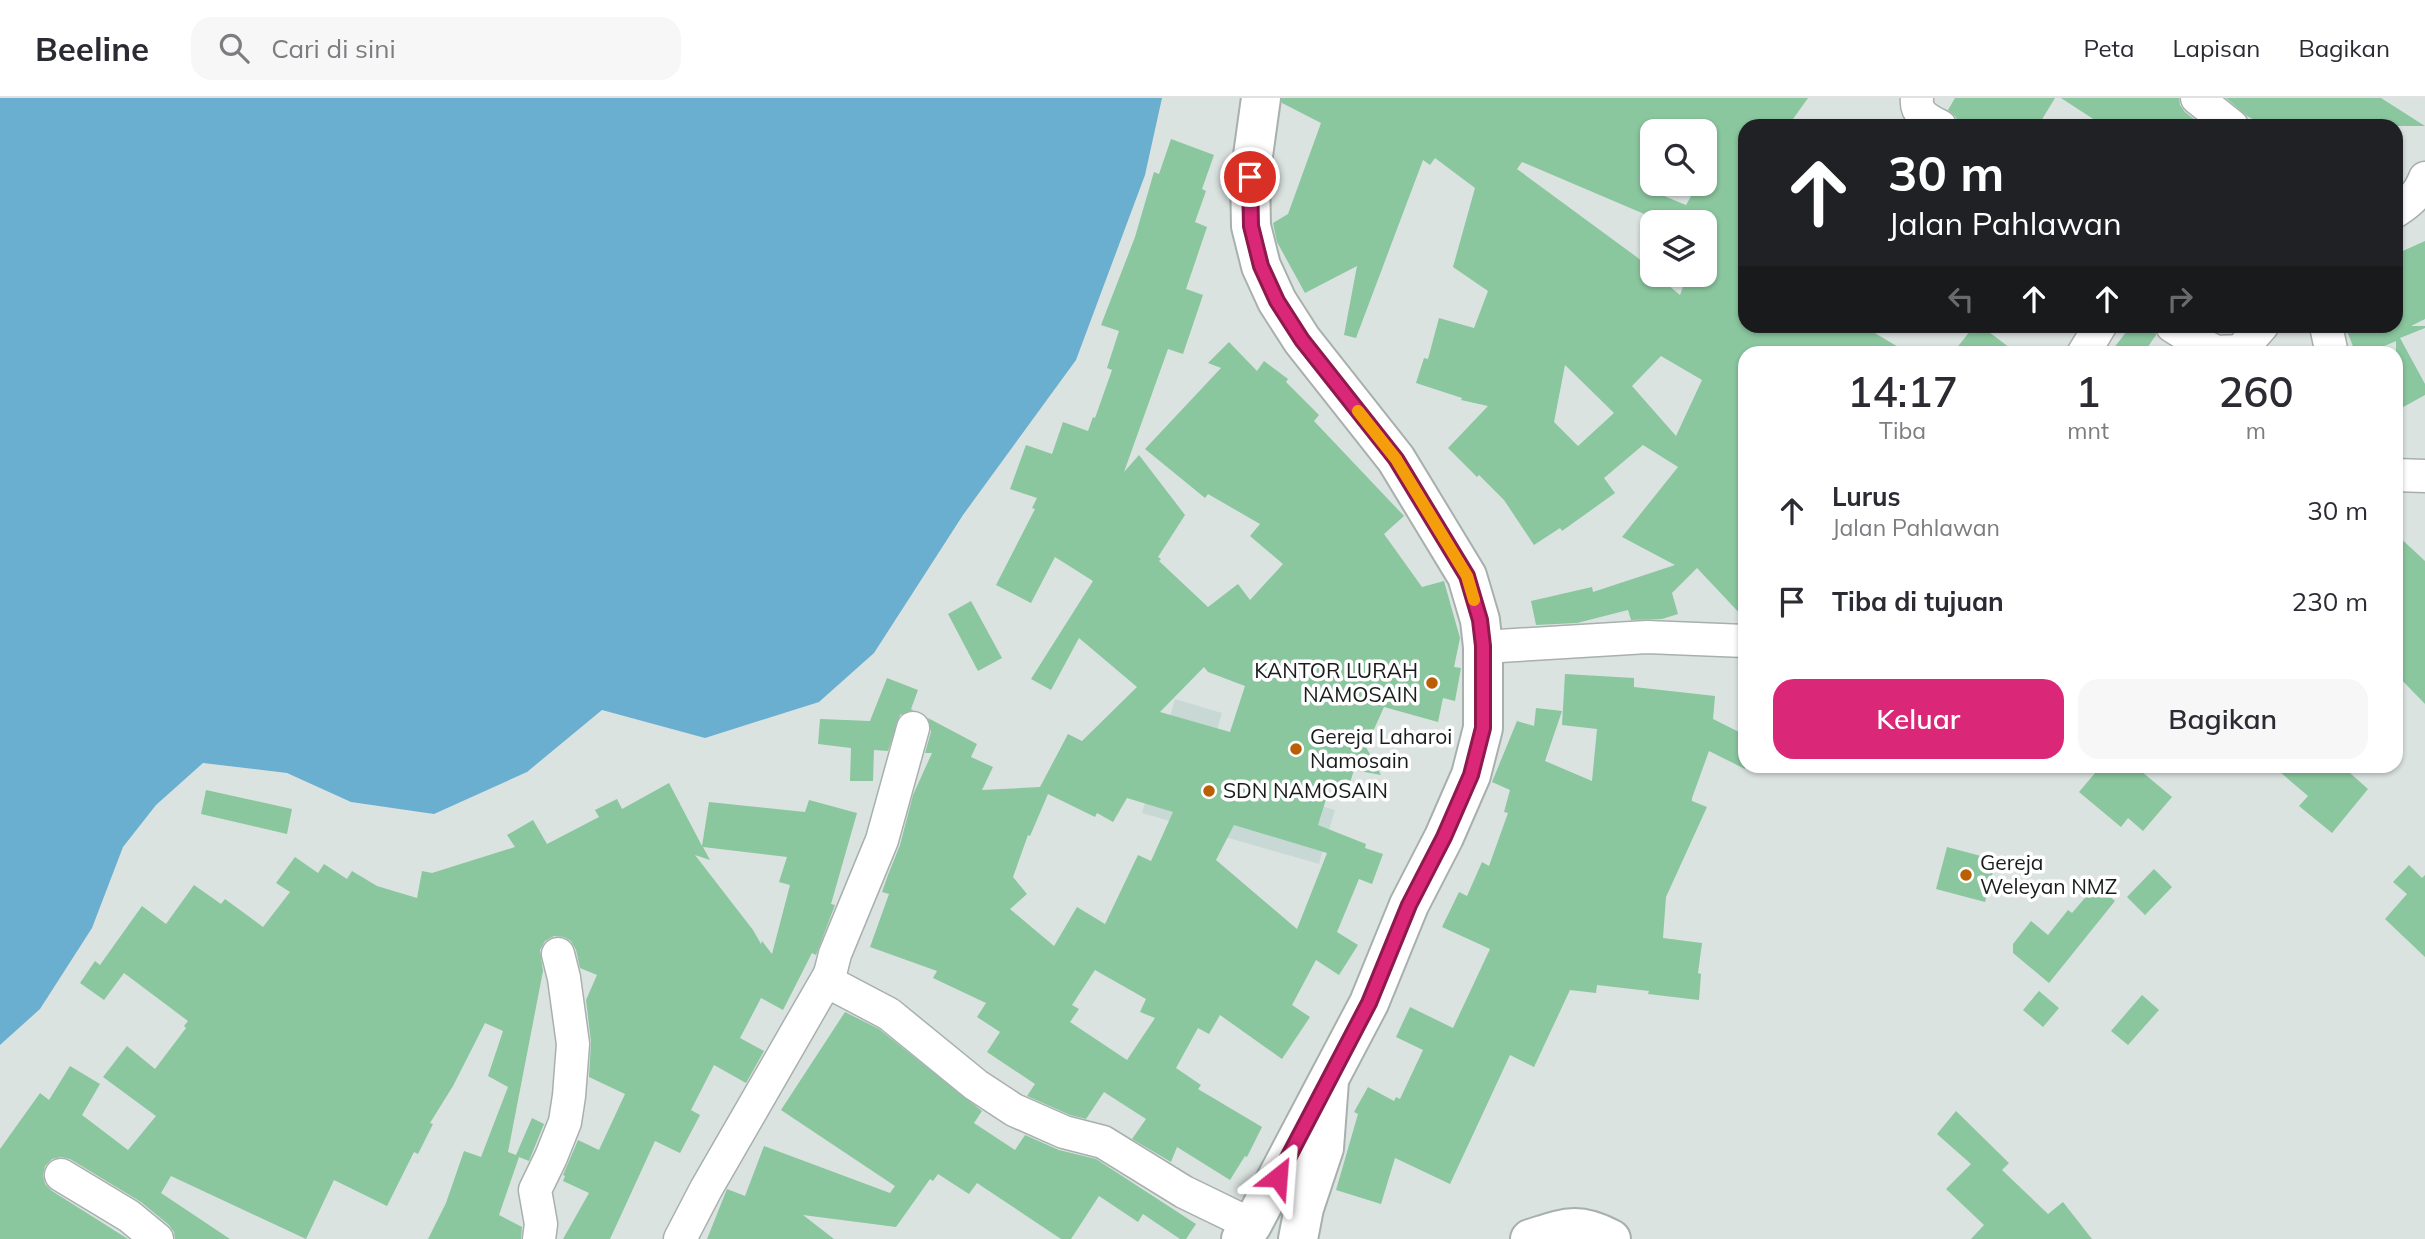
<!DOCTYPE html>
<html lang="id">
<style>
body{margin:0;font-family:Mulish,sans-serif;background:#f7f7f7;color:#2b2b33;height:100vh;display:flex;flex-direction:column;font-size:26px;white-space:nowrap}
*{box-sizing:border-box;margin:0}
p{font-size:23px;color:#7c7c81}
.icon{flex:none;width:38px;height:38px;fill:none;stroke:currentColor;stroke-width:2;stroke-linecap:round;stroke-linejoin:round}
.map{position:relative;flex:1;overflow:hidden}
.drawer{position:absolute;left:1738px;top:248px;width:665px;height:427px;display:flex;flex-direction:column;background:#fff;border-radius:21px;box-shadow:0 2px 5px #0004}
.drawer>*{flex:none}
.guide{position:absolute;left:1738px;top:21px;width:665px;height:214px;border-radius:21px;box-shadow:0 2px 5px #0004;background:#202124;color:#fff;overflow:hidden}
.tools{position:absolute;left:1640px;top:21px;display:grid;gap:14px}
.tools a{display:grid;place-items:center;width:77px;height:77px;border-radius:14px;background:#fff;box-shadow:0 2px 5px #0004;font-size:35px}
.pin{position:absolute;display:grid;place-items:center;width:60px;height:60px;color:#fff;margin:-30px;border:4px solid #fff;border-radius:50%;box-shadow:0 2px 7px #0007}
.me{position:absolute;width:77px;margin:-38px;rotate:28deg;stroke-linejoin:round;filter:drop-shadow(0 0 5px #0008)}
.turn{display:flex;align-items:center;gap:24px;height:147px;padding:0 35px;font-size:32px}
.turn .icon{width:91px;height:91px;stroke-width:2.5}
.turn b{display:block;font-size:49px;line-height:60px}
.lanes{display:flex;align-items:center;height:66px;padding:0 35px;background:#0003;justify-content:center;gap:35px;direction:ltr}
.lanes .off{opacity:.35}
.eta{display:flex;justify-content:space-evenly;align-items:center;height:119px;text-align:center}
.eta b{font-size:42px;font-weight:600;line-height:49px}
.button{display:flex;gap:14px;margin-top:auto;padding:14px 35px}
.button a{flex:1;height:80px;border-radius:21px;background:#db2777;color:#fff;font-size:28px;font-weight:600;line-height:80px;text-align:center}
.button a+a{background:#f7f7f7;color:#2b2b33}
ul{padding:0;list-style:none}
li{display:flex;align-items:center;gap:21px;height:91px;padding:0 35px}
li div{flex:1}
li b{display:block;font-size:26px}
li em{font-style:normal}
header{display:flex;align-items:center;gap:42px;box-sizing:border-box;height:98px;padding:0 35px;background:#fff;border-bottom:2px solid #e1e1e2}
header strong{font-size:33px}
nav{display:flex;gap:38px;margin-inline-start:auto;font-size:24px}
.search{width:490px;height:63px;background:#f7f7f7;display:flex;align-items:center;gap:18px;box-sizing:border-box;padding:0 24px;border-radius:21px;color:#7c7c81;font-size:26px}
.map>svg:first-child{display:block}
.built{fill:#c8d9d5}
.water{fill:#6aafd0}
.building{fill:#8ac69e;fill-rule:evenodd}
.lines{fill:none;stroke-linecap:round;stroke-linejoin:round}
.street-casing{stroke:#a8b0ae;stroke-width:35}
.secondary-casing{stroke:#a8b0ae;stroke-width:42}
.highway-casing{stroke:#a8b0ae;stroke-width:42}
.street{stroke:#fff;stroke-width:32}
.secondary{stroke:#fff;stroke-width:38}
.highway{stroke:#fff;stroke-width:38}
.route-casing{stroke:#8e194d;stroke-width:18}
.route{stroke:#db2777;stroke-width:12}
.slow{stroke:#f59e0b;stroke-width:12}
.poi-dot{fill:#ba5f04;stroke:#fff;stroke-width:2.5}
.labels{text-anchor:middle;stroke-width:7;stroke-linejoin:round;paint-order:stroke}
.poi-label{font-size:21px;fill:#191c1b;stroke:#fff;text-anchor:start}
</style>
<header>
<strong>Beeline</strong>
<div class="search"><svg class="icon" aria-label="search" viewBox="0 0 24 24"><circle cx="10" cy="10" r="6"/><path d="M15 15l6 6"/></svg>Cari di sini</div>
<nav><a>Peta</a><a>Lapisan</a><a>Bagikan</a></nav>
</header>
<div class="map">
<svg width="2425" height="1141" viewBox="0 0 2425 1141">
<rect width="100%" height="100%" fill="#dbe3e1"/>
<polygon class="built" points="1175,601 1222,615 1205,674 1335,712 1319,766 1142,715"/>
<polygon class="water" points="0,0 1162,0 1145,77 1076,262 963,417 874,555 819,604 705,640 602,612 527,674 434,716 351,704 287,675 203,665 156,707 123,749 92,830 40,911 0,947"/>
<g class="building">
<path d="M1282,0H1808L1788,28H1745V228H1863L1910,256H1745V521L1697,470L1672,495L1678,516L1662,521L1631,522L1628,512L1577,525L1536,527L1531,503L1592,489L1593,494L1675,467L1622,439L1678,369L1643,347L1604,380L1615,395L1562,433L1560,430L1534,447L1504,402L1479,377L1477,379L1448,350L1488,308L1461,302L1462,300L1416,285L1424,260L1428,261L1439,220L1474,230L1488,193L1453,169L1475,90L1435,60L1430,67L1423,62L1356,240L1344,237L1357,168L1305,195L1277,144L1273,125L1288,116L1321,25L1282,5ZM1652,33H1704V86H1698L1686,107L1652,93ZM1522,64L1663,124H1704V177H1687L1680,197L1656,177H1652V173L1638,160L1517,71ZM1661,258L1702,282L1676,338L1632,288ZM1565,267L1614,315L1578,348L1554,324Z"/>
<polygon points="1955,0 2055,0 2038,28 1958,28 1956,19 1948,12"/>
<polygon points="2061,0 2179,0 2180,7 2185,14 2200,26 2199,28 2104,28"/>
<polygon points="2226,0 2381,0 2425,28 2266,28 2247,18"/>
<path d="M1171,41L1214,57L1202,91L1206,93L1195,124L1207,129L1186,191L1203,197L1183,256L1168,251L1124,374L1139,357L1185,417L1158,459L1161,461L1159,463L1208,509L1238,486L1250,502L1283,466L1250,438L1260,426L1208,396L1205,400L1145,351L1221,270L1208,265L1229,244L1257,273L1264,263L1288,281L1286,284L1319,317L1314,323L1404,418L1384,436L1422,489L1444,483L1460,540L1454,569L1461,570L1455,603L1443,600L1438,624L1384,609L1366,649L1381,677L1354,672L1348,691L1331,685L1318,727L1366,746L1365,750L1383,756L1372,786L1359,781L1337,834L1358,847L1339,877L1316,862L1292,907L1310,919L1282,961L1220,917L1209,936L1198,930L1176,970L1201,987L1198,991L1262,1029L1247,1059L1245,1058L1230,1082L1177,1049L1171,1064L1132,1041L1146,1021L1104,994L1086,1021L1070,1017L1027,998L1035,986L987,954L1000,934L977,919L986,905L933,880L937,873L870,849L889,796L882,794L888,777L900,747L913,697L932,655H925L931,634L928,620L977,646L971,659L993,669L982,692L1040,689L1068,636L1082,643L1137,589L1079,540L1051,592L1031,581L1093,483L1055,459L1031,505L996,487L1035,411L1032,410L1037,400L1010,391L1026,347L1052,356L1063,324L1088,333L1093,319L1095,320L1112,272L1107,270L1119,233L1101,227L1135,139L1154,74L1159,76ZM1204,569L1208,574L1245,588L1230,634L1160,614ZM1048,696L1095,719L1097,715L1113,724L1127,700L1173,714L1151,763L1138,757L1105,826L1077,809L1054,848L1010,811L1027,796L1013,779L1028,737L1030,738ZM1234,727L1327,755L1297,831L1216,762ZM1095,872L1146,901L1140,914L1155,920L1127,962L1070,924L1079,911L1072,907Z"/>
<polygon points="2425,143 2425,221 2411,228 2425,228 2425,230 2400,240 2425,286 2425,297 2396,313 2396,243 2366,256 2356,256 2345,228 2396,228 2396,156"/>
<polygon points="1974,228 1981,228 2018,256 1952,256"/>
<polygon points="2131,228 2154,228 2156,237 2143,256 2109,256"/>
<polygon points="2396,436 2425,463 2425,606 2396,576"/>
<polygon points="971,503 1002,560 978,573 948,516"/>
<polygon points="1565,576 1634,580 1634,589 1715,598 1713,621 1745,637 1745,671 1709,653 1692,700 1692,703 1707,709 1666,799 1663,840 1702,845 1698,875 1701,876 1699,902 1648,896 1649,893 1597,887 1596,895 1570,892 1534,969 1510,957 1450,1086 1395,1060 1381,1106 1336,1092 1358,1016 1354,1014 1368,989 1394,1003 1396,999 1400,1001 1423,952 1396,939 1410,909 1453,930 1490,851 1442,829 1459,794 1467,798 1482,764 1489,768 1508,715 1504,714 1510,692 1492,684 1517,623 1534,628 1536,610 1562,613 1545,663 1592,683 1597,631 1562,627"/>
<polygon points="887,580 918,592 911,611 913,612 900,617 888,653 874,652 873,683 850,683 851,650 818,646 820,621 870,623"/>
<polygon points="2101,668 2135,668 2172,699 2143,733 2128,720 2121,729 2079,694"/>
<polygon points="2273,668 2342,668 2368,691 2332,735 2299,708 2308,698"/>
<path d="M669,685L702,748L709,704L805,714L809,702L857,715L831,806L835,807L816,857L812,855L783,912L761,900L740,940L764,953L746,985L714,967L691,1012L700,1017L680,1055L655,1043L610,1141H563L589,1095L563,1083L565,1078L563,1077L578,1042L599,1052L625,996L589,979L591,944L586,902L597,877L580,870L576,852L571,843L564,839L554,838L545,843L540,852L543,873L508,1054L516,1057L532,1020L544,1026L529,1063L519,1059L499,1117L522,1129L521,1141H428L446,1105L464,1053L481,1059L508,989L488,978L503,933L485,925L453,988L430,1025L433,1026L418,1056L414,1054L387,1108L334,1082L306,1141L171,1078L161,1095L230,1141H175L174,1134L169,1127L141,1104L70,1061L61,1059L52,1061L45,1068L43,1077L45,1086L52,1093L128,1141H0V1051L40,995L49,1002L70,968L100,986L82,1017L128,1052L156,1018L103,979L127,948L155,971L186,930L184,928L188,923L124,875L104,902L80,885L95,863L100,867L142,808L166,826L194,787L221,806L225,801L263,829L290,794L276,785L295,759L318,775L324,766L347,781L352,773L377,788L417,800L422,773L432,775L515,749L507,737L533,722L547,746L599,719L595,712L617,701L622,711ZM703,749L787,759L779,784L790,787L772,856L762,843L761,846L753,832L695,757L710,762Z"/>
<polygon points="206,692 292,711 287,736 201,716"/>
<polygon points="1947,749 1996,762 1985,804 1936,791"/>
<polygon points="2409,767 2422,780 2425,777 2425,859 2385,821 2407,796 2393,784"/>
<polygon points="2154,771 2172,789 2145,817 2127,799"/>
<polygon points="2096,787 2115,803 2049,885 2013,855 2013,846 2031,823 2048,837 2068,812 2072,815"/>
<polygon points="2039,893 2059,910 2043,929 2023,912"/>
<polygon points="2142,897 2159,912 2128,947 2111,933"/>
<polygon points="845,914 879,931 982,1013 974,1025 1015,1052 1025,1037 1059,1052 1096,1061 1196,1126 1186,1141 1180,1141 1143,1116 1138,1124 1099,1098 1071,1141 1061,1141 977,1085 969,1096 938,1076 933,1083 930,1081 896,1129 803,1117 834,1141 707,1141 727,1091 745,1098 764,1048 890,1095 895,1088 781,1012"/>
<polygon points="1956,1013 2009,1065 2002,1072 2048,1116 2063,1104 2092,1141 1971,1141 1984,1127 1946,1091 1971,1066 1937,1036"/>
</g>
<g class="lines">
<defs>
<g id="street">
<path d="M1917,0C1915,16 1928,22 1940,28"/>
<polyline points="2197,0 2232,28"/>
<path d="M2396,113C2410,104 2419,96 2425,80"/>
<polyline points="2172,228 2194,242 2216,254 2240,253 2262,228"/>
<polyline points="2326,228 2332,256"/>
<polyline points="2083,256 2100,228"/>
<polyline points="2396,377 2425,378"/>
<polyline points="1483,549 1647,539 1745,543"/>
<polyline points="913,630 882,742 835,856 830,876 834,887 889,916 976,987 1014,1012 1064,1034 1103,1044 1184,1094 1252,1127"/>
<polyline points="61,1077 129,1118 157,1141"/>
<polyline points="539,1141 541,1126 535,1092 551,1059 565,1024 569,998 573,946 564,880 558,856"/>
<polyline points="680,1141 706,1091 830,876"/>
</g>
<g id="secondary">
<polyline points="1298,1141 1304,1110 1324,1050 1329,983"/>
<path d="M1530,1141C1565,1130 1577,1123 1611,1141"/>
</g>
<polyline id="highway" points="1241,1141 1252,1127 1369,905 1409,807 1444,739 1471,677 1483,630 1483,549 1480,522 1467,478 1396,361 1302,242 1277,203 1261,168 1251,128 1250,79 1261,0"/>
</defs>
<use href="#street" class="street-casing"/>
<use href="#secondary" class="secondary-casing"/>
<use href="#highway" class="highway-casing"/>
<use href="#street" class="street"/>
<use href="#secondary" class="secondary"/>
<use href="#highway" class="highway"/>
</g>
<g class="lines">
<defs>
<polyline id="route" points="1250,79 1251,128 1261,168 1277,203 1302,242 1396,361 1467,478 1480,522 1483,548 1483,630 1471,677 1444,739 1409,807 1369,905 1278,1079"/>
</defs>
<use href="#route" class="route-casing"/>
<use href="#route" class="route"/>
<polyline class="slow" points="1358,313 1396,361 1467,478 1474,502"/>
</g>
<g class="poi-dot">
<circle cx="1432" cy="585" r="7"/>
<circle cx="1296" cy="651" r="7"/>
<circle cx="1209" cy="693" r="7"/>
<circle cx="1966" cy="777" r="7"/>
</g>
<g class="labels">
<g class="poi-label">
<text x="1418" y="580" text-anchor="end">KANTOR LURAH<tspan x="1418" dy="24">NAMOSAIN</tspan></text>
<text x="1310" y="646">Gereja Laharoi<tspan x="1310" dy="24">Namosain</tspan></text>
<text x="1223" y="700">SDN NAMOSAIN</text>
<text x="1980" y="772">Gereja<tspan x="1980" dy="24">Weleyan NMZ</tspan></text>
</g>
</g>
</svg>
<div class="tools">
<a><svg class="icon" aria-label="search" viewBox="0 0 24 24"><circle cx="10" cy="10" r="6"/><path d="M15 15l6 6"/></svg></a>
<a><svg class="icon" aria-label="layers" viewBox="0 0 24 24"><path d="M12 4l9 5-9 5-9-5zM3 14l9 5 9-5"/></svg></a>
</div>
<div class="pin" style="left:1250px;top:79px;background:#d93025"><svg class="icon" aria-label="arrive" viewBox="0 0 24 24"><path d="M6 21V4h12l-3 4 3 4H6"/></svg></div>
<svg class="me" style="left:1278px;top:1079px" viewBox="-20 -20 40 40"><path d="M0-17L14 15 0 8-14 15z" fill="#db2777" stroke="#fff" stroke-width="4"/></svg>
<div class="guide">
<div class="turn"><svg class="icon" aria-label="ahead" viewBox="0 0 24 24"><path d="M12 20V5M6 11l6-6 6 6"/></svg><div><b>30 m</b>Jalan Pahlawan</div></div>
<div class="lanes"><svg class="icon off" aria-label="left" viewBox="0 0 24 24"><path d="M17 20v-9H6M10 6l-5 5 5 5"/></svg><svg class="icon" aria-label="ahead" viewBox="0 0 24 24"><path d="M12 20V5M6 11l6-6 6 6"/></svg><svg class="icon" aria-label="ahead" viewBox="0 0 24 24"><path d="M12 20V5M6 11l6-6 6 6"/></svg><svg class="icon off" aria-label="right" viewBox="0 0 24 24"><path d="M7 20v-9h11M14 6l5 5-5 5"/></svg></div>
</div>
<section class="drawer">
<div class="eta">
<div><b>14:17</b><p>Tiba</p></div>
<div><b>1</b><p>mnt</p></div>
<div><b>260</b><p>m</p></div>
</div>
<ul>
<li><svg class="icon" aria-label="ahead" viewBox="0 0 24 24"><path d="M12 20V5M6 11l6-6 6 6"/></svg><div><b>Lurus</b><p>Jalan Pahlawan</p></div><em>30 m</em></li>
<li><svg class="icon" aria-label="arrive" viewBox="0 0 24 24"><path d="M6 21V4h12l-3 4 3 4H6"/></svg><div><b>Tiba di tujuan</b></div><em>230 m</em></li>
</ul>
<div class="button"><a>Keluar</a><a>Bagikan</a></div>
</section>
</div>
